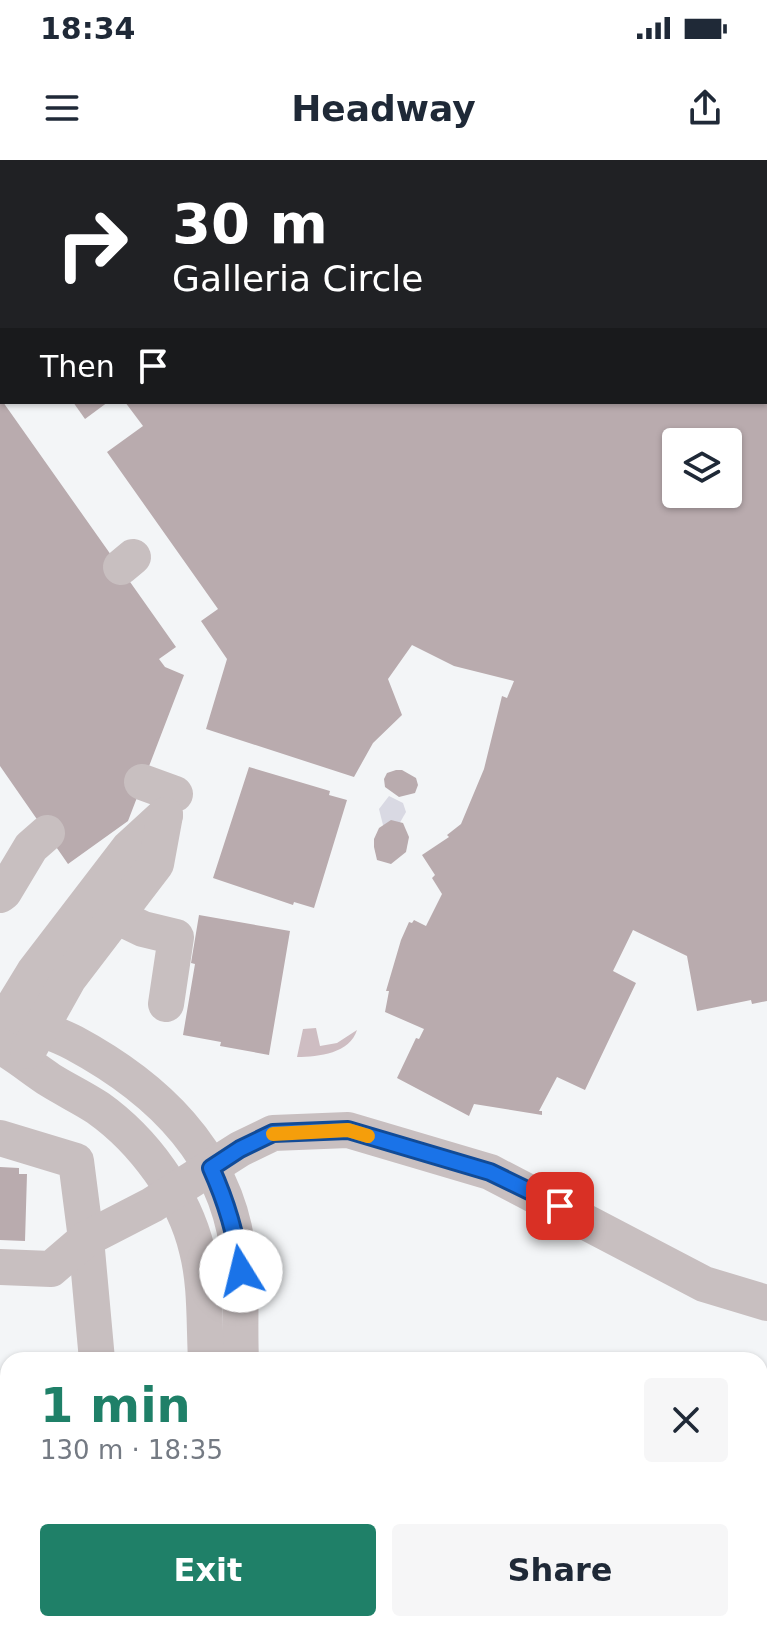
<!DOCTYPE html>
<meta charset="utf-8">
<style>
body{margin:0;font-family:"DejaVu Sans",sans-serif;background:#f6f6f7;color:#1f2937;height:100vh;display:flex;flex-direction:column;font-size:30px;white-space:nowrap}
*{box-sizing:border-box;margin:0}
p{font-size:26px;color:#747a83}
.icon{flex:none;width:44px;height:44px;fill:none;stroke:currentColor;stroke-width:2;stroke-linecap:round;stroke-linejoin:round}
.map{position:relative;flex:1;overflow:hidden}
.panel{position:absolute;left:0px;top:1192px;width:768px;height:280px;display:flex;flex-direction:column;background:#fff;border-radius:24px 24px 0 0;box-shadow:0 2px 6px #0004}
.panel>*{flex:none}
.hud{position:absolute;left:0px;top:0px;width:768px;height:244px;box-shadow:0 2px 6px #0004;background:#202124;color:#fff;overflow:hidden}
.fabs{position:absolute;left:662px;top:268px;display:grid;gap:16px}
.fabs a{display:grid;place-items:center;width:80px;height:80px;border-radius:8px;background:#fff;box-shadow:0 2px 6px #0004;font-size:40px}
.pin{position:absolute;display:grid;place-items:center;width:68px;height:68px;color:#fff;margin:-34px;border-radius:16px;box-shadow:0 4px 12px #0006}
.me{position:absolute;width:88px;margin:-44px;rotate:351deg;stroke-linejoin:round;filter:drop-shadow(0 0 6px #0008)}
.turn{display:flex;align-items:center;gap:28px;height:168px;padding:0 40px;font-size:36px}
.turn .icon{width:104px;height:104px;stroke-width:2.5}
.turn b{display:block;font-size:56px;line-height:68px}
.then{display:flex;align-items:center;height:76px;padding:0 40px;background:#0003;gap:16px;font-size:30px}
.round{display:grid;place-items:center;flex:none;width:84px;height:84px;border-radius:8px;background:#f6f6f7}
.headline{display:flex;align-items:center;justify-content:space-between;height:136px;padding:0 40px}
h1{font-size:48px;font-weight:700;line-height:60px;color:#1f8068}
.cta{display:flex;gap:16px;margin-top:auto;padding:16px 40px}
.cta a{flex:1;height:92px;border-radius:8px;background:#1f8068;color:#fff;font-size:32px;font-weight:700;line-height:92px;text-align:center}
.cta a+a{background:#f6f6f7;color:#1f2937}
.status{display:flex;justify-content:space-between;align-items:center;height:56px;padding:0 40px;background:#fff;direction:ltr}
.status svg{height:22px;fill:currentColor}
header{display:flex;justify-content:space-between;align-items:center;height:104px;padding:0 40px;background:#fff;font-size:36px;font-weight:700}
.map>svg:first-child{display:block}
.green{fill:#d9d9e3}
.water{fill:#cebdc2}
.building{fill:#b9abae;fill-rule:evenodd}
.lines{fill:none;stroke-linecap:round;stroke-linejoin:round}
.major-casing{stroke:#bcb2b4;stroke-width:47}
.minor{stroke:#c8bfc0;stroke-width:36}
.major{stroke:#fff;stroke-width:44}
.route-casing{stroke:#114b97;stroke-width:20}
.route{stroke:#1a73e8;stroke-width:14}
.slow{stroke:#f59e0b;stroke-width:14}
</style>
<div class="status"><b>18:34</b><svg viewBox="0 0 49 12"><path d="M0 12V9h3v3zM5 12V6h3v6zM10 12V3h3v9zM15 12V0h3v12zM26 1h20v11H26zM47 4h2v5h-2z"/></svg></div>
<header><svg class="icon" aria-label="menu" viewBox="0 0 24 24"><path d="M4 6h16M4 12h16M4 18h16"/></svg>Headway<svg class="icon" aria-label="share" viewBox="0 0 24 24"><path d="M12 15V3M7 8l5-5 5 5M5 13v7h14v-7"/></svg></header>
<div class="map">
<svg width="767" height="1472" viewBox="0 0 767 1472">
<rect width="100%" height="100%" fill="#f3f5f7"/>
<g class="green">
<polygon points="389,636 403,643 406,652 398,666 388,669 383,665 379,649"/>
<polygon points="767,1383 767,1472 316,1472 314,1464 760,1464 760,1384"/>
</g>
<path class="water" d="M316,868L320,886L337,883L357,870C350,893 319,897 297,897L303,869Z"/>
<g class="building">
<polygon points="0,242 3,242 176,487 159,499 165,507 184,515 128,661 68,704 0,606"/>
<polygon points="73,242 108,242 85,259"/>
<path d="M125,242H767V841L752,844L751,840L697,851L687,796L633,770L613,811L636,823L585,930L557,917L539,951H542V955L474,944L469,956L397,918L416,878L419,879L424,869L385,852L389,831H386L401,780L409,762L412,763L414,760L426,766L442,734L432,718L435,715L422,695L449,677L447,675L461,664L484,609L502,536L507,538L514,521L454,506L412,485L388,519L402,555L373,583L354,617L206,569L227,499L201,461L218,449L107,292L143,266ZM676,282H728V334H676Z"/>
<polygon points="249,607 330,631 329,635 347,640 314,748 294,742 293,745 213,718"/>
<polygon points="396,610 402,610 416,618 418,625 415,633 399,637 385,627 384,619 387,613"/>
<polygon points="391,660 403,663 409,677 406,692 391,704 377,700 374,687 374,679 379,668"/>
<polygon points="199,755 290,771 269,895 220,886 221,882 183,875 195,804 191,803"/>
<polygon points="0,1007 19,1008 19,1014 27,1014 25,1081 0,1080"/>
</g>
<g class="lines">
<defs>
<g id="major">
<polyline points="760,1293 767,1291"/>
<polyline points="760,1370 767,1369"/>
<polyline points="0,1424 8,1423"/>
<polyline points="100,1472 147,1464"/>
</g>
</defs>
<use href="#major" class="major-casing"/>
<g class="minor">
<polyline points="121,407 133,397"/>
<polyline points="142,622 175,634"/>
<polyline points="0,735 4,732 31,687 47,673"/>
<polyline points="116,756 143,769 176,777 166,844"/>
<path d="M0,856L6,854C28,865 53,872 74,883C154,926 223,990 237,1084C243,1123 239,1161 241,1200"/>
<polyline points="0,868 34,812 129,688 165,655"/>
<path d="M0,886C18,896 33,909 50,920C66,930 83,938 98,948C143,980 184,1035 197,1090C206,1125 204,1164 206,1200"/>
<polyline points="28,891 69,818 156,704 165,655"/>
<polyline points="0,978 76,1001 86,1079 97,1200"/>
<polyline points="0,1107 51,1109 86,1079 152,1045 240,989 273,973 348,970 490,1012 704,1124 767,1143"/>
<polyline points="0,1306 8,1304"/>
<polyline points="241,1464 242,1472"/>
<polyline points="279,1464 281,1472"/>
</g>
<use href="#major" class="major"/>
</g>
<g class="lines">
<defs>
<path id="route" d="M241,1111C236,1074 226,1041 211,1008L240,989L273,973L348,970L490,1012L560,1046"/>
</defs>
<use href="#route" class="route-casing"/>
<use href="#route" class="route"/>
<polyline class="slow" points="273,974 348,970 368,976"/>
</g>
</svg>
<div class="fabs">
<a><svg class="icon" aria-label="layers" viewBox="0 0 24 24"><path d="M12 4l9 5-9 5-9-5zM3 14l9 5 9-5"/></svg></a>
</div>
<div class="pin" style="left:560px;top:1046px;background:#d93025"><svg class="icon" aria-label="arrive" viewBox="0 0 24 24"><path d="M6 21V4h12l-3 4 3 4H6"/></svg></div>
<svg class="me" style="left:241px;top:1111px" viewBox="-20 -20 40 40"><circle r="19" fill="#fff"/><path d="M0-13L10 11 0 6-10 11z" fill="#1a73e8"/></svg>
<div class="hud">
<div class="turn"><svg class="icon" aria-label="right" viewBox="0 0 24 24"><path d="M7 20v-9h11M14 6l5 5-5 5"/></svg><div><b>30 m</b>Galleria Circle</div></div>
<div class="then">Then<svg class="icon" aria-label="arrive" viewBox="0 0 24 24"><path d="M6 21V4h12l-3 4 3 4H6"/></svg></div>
</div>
<section class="panel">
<div class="headline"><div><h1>1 min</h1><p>130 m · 18:35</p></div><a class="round"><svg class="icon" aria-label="close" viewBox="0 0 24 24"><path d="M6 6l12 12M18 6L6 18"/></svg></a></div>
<div class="cta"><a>Exit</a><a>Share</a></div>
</section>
</div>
